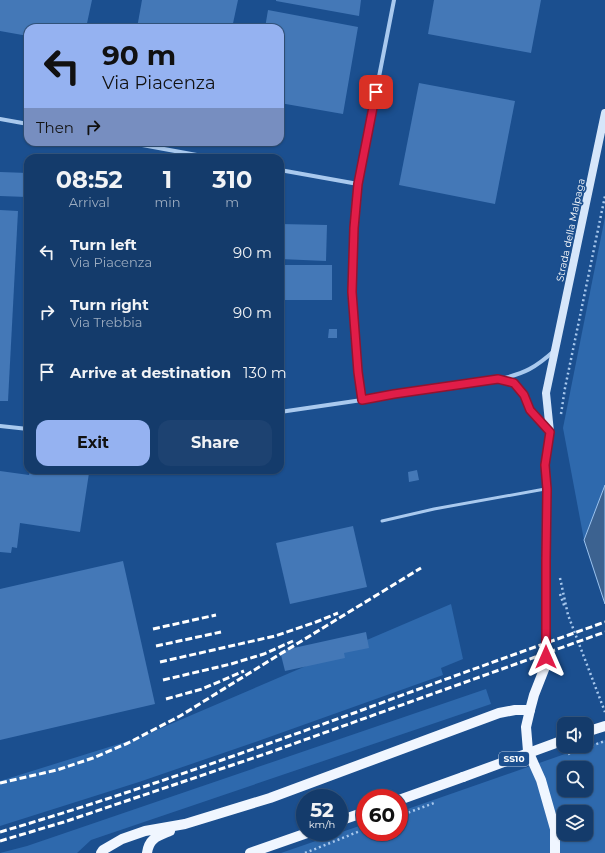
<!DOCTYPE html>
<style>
body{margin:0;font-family:Montserrat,sans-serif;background:#1d4271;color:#f1f3f6;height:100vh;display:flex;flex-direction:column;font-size:15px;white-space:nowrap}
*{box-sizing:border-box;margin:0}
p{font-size:13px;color:#9dadc1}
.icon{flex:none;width:22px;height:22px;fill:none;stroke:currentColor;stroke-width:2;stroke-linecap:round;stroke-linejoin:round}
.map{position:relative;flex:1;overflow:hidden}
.sheet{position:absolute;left:24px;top:154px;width:260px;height:320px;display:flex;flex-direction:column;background:#143b6b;border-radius:12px;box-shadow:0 1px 3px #0004,0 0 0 1px #33557e}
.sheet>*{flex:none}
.top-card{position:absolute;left:24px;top:24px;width:260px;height:122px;border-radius:12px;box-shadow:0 1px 3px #0004,0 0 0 1px #33557e;background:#95b2f1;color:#111;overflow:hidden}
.buttons{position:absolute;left:557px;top:717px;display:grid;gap:8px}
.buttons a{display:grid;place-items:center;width:36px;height:36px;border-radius:8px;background:#143b6b;box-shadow:0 1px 3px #0004,0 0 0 1px #33557e;font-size:20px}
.speed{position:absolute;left:296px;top:789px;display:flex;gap:8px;font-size:20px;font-weight:700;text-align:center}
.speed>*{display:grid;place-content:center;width:52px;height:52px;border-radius:50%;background:#143b6b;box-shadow:0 1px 3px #0004,0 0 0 1px #33557e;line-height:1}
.speed small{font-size:10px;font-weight:400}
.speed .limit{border:6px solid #d22;background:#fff;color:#111}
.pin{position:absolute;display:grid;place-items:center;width:34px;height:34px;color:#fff;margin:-17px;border-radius:8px;box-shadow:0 2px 6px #0006}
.me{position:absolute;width:44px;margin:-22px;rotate:0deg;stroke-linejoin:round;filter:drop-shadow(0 0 3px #0008)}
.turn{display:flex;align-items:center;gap:14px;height:84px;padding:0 12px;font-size:18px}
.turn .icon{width:52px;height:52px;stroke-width:2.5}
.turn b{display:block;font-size:28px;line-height:34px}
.then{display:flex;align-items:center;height:38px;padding:0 12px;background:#0003;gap:8px;font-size:15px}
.eta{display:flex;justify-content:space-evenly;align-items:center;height:68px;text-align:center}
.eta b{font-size:24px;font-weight:700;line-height:28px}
.primary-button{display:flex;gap:8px;margin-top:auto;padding:8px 12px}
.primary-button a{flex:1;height:46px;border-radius:12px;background:#95b2f1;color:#111;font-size:16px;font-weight:700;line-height:46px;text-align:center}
.primary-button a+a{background:#1d4271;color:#f1f3f6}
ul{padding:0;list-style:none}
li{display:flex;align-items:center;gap:12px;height:60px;padding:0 12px}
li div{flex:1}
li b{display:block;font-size:15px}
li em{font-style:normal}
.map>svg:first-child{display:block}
.green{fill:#2e69ad;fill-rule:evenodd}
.water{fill:#3c6290;stroke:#9cc4f0}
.building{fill:#4478b7}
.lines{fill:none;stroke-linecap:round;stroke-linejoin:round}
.path{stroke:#a9c9ee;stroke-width:2.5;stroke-dasharray:2 3;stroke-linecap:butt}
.lane{stroke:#a9c9ee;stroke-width:3}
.street{stroke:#a9c9ee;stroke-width:4}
.secondary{stroke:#d6e6fa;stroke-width:8}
.primary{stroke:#f0f6ff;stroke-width:10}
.rail{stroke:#fff;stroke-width:3;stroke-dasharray:7 3;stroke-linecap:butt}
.path-bridge{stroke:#a9c9ee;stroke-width:2.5;stroke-dasharray:2 3;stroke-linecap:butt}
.primary-bridge{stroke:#f0f6ff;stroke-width:10}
.route-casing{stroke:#92132f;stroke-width:10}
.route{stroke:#e11d48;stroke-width:7}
.labels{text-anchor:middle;stroke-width:3.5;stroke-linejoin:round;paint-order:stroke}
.shield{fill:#1b4f8f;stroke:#bbcadd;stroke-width:1}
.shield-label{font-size:9px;font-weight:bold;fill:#fff}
.street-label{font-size:10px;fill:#fff;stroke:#1b4f8f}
</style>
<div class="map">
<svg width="605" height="853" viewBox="0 0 605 853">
<rect width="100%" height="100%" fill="#1b4f8f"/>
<g class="green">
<polygon points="605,217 605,485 584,540 563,428"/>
<polygon points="451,604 463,659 441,668 443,675 261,740 139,782 0,826 0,781 138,738"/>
<polygon points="486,689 491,704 91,840 77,853 0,853 27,846"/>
<path d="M605,740V853H281L365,824V832H399V812ZM564,768H586V790H564ZM564,812H586V834H564Z"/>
</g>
<polygon class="water" points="605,485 605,604 584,540"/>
<g class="building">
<polygon points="0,0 92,0 86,28 28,28 28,36 0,31"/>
<polygon points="142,0 238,0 232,28 137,28"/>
<polygon points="276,0 361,0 359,16 276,1"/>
<polygon points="434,0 541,0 531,53 428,34"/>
<polygon points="268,10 358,27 343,114 280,103 280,28 265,28"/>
<polygon points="419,83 515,101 495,204 399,185"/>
<polygon points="0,172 28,173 27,197 0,196"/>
<polygon points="0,210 18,211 8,401 0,401"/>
<polygon points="280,224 327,225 326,261 280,259"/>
<rect x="280" y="265" width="52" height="35"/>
<polygon points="329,329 337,329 337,338 328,338"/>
<polygon points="30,470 68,470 89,473 80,532 20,523 17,548 12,547 11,553 0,552 0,471 29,475"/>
<polygon points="417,470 419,480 409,482 408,472"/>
<polygon points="353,526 367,587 290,604 276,543"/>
<polygon points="123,561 155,704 0,740 0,589"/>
<polygon points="366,632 369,648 344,653 345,658 285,671 280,651"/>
</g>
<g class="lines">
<g class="path">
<polyline points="561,414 565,388 605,196"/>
<polyline points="560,578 568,615 605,712"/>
<polyline points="560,594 565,608"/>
<polyline points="399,816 434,803"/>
<polyline points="305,853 365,829"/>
</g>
<polyline class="lane" points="382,521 434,509 545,489"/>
<g class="street">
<polyline points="0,119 28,124"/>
<polyline points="126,142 213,158"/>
<polyline points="280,170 358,184"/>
<path d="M501,379C525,373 535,368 554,351"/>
<polyline points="362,400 358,372 352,292 354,228 358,184 394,0"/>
<polyline points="280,412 362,400 394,394 498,379 514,383 524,395 531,410 548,429"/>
<polyline points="0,426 28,429"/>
</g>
<polyline class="secondary" points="546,560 547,489 545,465 550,432 546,393 605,113"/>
<g class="primary">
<polyline points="546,560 546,657 545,667 534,695 530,710 526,727 528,751 541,780 555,829 555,853"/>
<polyline points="586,732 605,726"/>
<polyline points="399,800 463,777"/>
<polyline points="339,821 365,812"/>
<polyline points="101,853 103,850 122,839 145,831 185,824 270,798 499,713 515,710 530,710"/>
<path d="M147,853C149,838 158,836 170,831"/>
<polyline points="250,853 310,832"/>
</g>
<g class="rail">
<polyline points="153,629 216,615"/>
<polyline points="156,646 221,632"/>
<polyline points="160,662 275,636 316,622 338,613"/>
<polyline points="163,680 231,664 264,654 293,641"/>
<polyline points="166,699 202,689 244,671"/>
<polyline points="0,783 57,770 93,758 128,743 180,716 277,656 421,568"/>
<path d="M0,832C120,797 237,755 354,713C437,682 521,652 605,622"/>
<polyline points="0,841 64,822 268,753 605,632"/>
</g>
<polyline class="path-bridge" points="568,754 605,741"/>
<polyline class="primary-bridge" points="463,777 564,740"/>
</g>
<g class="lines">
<defs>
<polyline id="route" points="376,92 358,184 354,228 352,292 358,372 362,400 394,394 498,379 514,383 524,395 530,410 550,432 545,465 547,489 546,560 546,657"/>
</defs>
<use href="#route" class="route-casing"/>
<use href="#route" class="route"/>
</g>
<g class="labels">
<rect class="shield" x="499" y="752" width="30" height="14" rx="3"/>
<g class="shield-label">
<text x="514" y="762">SS10</text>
</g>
<g class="street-label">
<text transform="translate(570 230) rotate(-78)" y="4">Strada della Malpaga</text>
</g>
</g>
</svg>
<div class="buttons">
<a><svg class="icon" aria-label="sound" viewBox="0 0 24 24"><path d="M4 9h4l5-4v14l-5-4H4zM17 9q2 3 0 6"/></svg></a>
<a><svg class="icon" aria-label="search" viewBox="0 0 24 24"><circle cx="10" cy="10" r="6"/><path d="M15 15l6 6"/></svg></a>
<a><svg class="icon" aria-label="layers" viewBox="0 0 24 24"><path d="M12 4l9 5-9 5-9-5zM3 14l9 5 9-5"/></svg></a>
</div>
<div class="speed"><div>52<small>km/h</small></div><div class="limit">60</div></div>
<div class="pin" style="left:376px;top:92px;background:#d93025"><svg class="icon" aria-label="arrive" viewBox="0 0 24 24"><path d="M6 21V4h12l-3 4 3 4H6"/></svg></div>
<svg class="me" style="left:546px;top:657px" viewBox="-20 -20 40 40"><path d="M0-17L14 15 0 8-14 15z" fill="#e11d48" stroke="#fff" stroke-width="4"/></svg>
<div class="top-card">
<div class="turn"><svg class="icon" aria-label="left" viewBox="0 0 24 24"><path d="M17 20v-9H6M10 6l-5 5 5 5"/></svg><div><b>90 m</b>Via Piacenza</div></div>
<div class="then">Then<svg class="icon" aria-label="right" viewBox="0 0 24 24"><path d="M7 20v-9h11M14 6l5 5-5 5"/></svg></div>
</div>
<section class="sheet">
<div class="eta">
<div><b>08:52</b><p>Arrival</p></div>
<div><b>1</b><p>min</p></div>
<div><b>310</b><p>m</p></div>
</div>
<ul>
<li><svg class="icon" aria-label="left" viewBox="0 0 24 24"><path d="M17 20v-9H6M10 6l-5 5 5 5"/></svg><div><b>Turn left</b><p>Via Piacenza</p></div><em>90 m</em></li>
<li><svg class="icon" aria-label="right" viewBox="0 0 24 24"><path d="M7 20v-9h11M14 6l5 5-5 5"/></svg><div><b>Turn right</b><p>Via Trebbia</p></div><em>90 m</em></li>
<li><svg class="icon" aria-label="arrive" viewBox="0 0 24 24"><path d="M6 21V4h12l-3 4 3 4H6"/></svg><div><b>Arrive at destination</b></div><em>130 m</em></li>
</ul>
<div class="primary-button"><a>Exit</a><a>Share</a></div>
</section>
</div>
